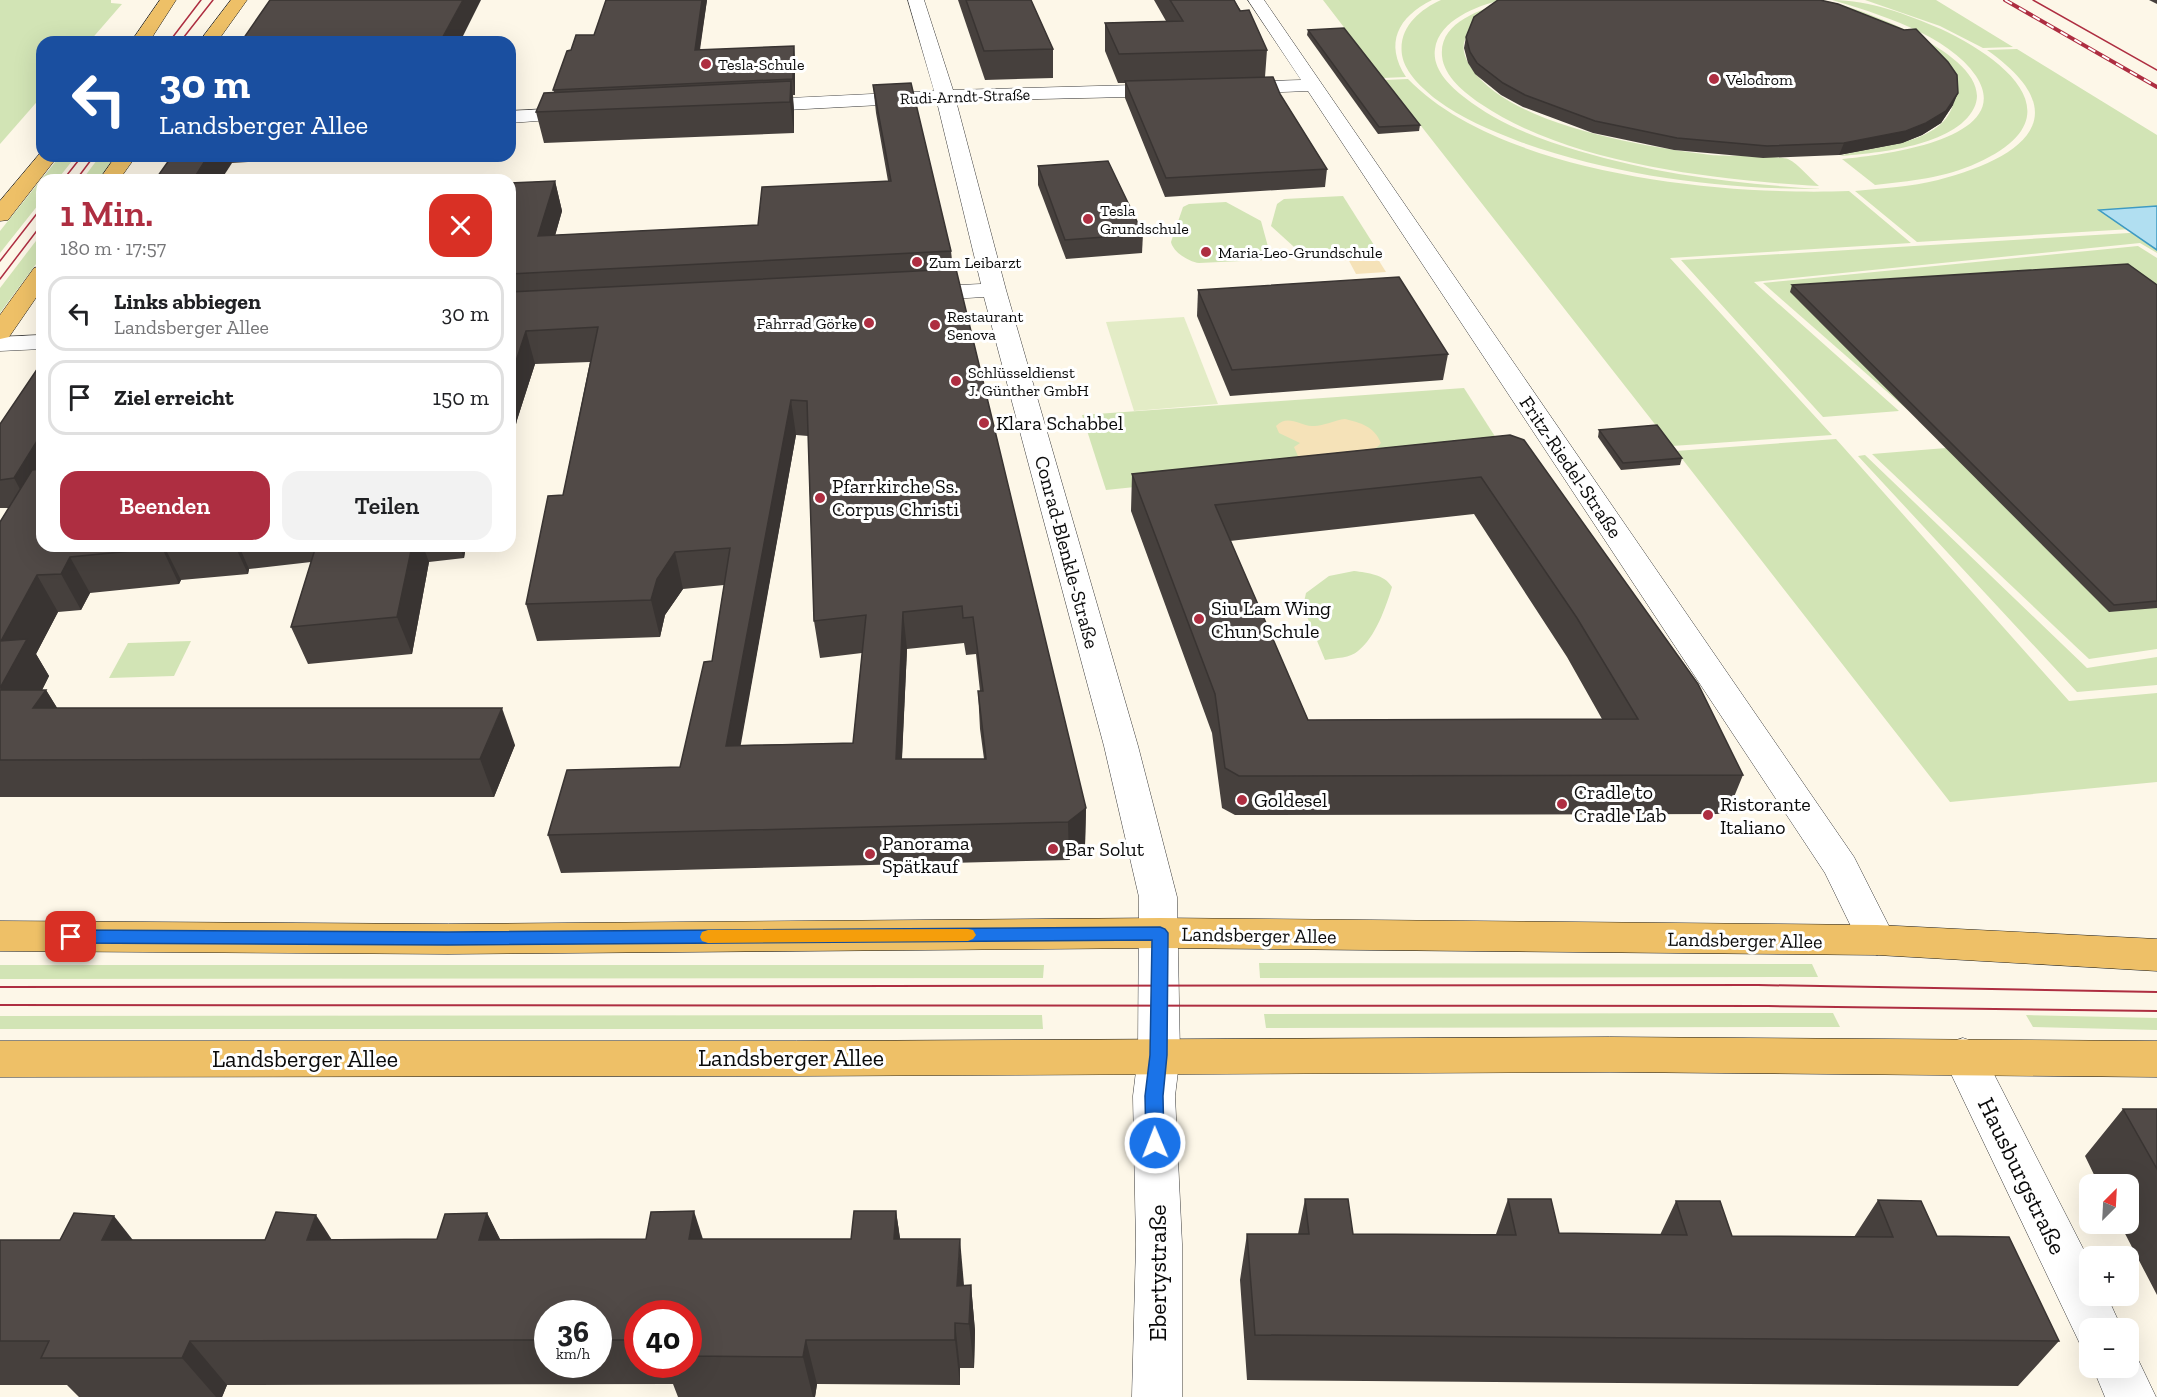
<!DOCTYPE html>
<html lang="de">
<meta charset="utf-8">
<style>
body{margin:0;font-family:"Zilla Slab",serif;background:#f2f2f2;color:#202124;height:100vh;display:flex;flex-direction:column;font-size:22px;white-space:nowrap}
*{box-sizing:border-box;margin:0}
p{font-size:20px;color:#757577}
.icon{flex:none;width:33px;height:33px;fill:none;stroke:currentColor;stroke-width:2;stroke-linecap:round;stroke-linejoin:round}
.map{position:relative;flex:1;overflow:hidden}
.panel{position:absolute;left:36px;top:174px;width:480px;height:378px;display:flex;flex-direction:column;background:#fff;border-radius:18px;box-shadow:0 6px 24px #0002}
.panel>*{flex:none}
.banner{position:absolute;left:36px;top:36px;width:480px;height:126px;border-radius:18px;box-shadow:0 6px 24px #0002;background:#1a4fa0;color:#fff;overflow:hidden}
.needle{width:39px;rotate:24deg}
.buttons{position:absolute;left:2079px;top:1174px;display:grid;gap:12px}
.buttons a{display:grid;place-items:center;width:60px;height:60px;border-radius:12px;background:#fff;box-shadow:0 6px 24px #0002;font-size:30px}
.speed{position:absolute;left:534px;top:1300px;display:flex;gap:12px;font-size:30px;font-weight:700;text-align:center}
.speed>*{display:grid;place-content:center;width:78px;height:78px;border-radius:50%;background:#fff;box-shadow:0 6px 24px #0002;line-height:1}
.speed small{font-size:15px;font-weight:400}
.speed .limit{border:9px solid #d22;background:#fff;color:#111}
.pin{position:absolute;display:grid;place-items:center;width:51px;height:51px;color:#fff;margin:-26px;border-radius:12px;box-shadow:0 3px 9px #0006}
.me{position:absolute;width:66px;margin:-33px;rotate:359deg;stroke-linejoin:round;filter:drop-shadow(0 0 4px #0008)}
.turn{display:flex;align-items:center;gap:21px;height:126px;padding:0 24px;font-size:27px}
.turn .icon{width:78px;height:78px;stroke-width:2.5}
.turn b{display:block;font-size:42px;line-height:51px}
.round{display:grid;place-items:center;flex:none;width:63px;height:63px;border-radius:18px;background:#f2f2f2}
.head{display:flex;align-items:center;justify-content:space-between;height:102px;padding:0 24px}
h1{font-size:36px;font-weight:600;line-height:45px;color:#ae2e41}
.button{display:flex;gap:12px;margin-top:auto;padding:12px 24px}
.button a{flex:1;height:69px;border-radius:18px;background:#ae2e41;color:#fff;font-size:24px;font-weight:600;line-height:69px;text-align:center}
.button a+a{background:#f2f2f2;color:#202124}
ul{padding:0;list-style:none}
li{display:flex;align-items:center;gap:18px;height:75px;margin:0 12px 9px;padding:0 12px;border:3px solid #e0e0e0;border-radius:18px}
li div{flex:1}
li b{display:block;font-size:22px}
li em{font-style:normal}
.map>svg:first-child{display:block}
.green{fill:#d2e4b5}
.sand{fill:#f5e2b8}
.pitch{fill:#e3ecc6}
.water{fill:#b1dff1;stroke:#3e9ac2;stroke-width:1.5}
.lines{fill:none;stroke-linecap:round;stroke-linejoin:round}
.minor-casing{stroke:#3d3d3d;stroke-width:1}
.major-casing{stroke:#1b1b1b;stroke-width:1}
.minor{fill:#fff;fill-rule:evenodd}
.major{fill:#eec067;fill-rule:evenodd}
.tram-far1{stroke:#ae2e41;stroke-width:1.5}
.tram{stroke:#ae2e41;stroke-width:2}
.rail-casing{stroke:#ae2e41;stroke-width:4}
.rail{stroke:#fff;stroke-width:2;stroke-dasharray:8;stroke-linecap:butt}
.wall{fill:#46403d;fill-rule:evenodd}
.shaded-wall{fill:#393432}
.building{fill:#514a47;stroke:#393432;stroke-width:1.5;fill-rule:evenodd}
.route{fill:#1a73e8;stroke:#114b97;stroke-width:1.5}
.slow{fill:#f59e0b}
.poi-dot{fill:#ae2e41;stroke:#fff;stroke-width:2}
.labels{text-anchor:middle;stroke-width:6;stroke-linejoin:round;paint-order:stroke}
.far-poi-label{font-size:16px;fill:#0a0a0a;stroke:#fff;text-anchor:start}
.far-street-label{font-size:16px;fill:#0a0a0a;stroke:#fff}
.poi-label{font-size:20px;fill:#0a0a0a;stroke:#fff;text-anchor:start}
.street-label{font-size:20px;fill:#0a0a0a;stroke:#fff}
.near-street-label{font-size:24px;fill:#0a0a0a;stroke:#fff}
</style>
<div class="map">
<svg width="2157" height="1397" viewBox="0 0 2157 1397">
<rect width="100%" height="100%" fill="#fdf7e8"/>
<g class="green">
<polygon points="0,0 111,0 111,3 122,4 89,42 42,42 42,96 0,144"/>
<path d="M1323,0H1432C1398,17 1384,43 1406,77L1383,78Z"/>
<path d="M1441,0H1501C1477,6 1439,20 1435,49C1432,69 1450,86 1464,97C1498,124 1539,139 1579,151C1659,175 1739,184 1822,189C1719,189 1615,176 1518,141C1490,130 1461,118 1437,100C1423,89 1405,73 1402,55C1398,28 1419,10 1441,0Z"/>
<path d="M1772,0C1789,0 1810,0 1827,1C1860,8 1999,58 1974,108C1955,146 1878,153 1840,156C1871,145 1946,147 1954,100Z"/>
<path d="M1832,0C1870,0 1906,14 1941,29C2005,59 2079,117 1977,163C1945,178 1909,181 1875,185L1842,159C1878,156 2018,140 1976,76C1949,35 1876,13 1832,0Z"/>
<polygon points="1865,0 1936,0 2013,47 1983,48 1940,26"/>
<path d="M1506,2C1495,11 1467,30 1464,43C1462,52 1467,62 1472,69C1511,126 1646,147 1711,155C1724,156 1781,156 1788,159C1799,164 1809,178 1819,186C1714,180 1569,164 1481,104C1465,93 1444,77 1442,56C1439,22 1480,10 1506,2Z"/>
<path d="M2017,49L2157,135V234L2148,228L1917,242L1855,191C1883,188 1911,187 1938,180C2020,159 2082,117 1987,50Z"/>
<path d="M1408,79C1500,174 1721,196 1849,191L1911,243L1670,258L1832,435L1672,446L1385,80Z"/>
<polygon points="60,156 76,156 57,180 42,180 42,200 0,253 0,231"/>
<polygon points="100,156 116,156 98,180 82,180"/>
<polygon points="1343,196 1379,253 1316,257 1304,256 1271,226 1277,204 1284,199"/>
<path d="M1226,202L1261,221L1270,254L1263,260L1199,263C1189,262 1173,252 1171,242L1183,207L1189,204Z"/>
<polygon points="2146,232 2157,239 2157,253 2140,243 1754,282 1899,411 1823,417 1681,260"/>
<polygon points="42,233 42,256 0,313 0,288"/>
<polygon points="2138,246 2157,258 2157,294 1909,411 1763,283"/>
<polygon points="1464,388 1503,449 1106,490 1082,415"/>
<polygon points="1836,439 2069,701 2157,693 2157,782 1950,802 1676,451"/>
<polygon points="1946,448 2157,608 2157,649 2089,659 1872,454"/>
<polygon points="1865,455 2087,668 2157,657 2157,685 2077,692 1858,456"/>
<path d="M1354,571C1368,573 1384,574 1392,587C1386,607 1375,638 1358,651C1351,658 1335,658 1325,660L1303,607L1306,593L1329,576Z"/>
<polygon points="191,641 174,676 109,678 128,643"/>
<polygon points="1259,963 1812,964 1818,977 1260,978"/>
<polygon points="0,965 1044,965 1043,978 0,979"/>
<polygon points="1833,1013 1840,1027 1266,1028 1264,1014"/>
<polygon points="1042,1015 1043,1029 0,1029 0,1016"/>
<polygon points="2026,1015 2157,1018 2157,1030 2033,1027"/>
</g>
<g class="sand">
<polygon points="1376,256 1386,272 1356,274 1347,257"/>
<path d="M1345,419C1361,423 1374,426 1381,443C1371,459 1320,460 1301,463L1294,447L1300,443L1279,433L1276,426C1287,414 1299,425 1312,426C1322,427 1334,420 1345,419Z"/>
</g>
<polygon class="pitch" points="1184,317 1218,404 1134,411 1106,322"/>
<polygon class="water" points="2157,206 2157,250 2099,210"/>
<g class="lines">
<defs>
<g id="minor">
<polygon points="908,0 924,0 953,90 1171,84 1178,86 1180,90 1178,94 1171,96 956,101 1006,290 1138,746 1177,897 1180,1055 1175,1096 1182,1244 1182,1397 1132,1397 1136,1244 1133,1096 1138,1055 1139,897 1104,746 984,297 916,301 908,299 904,294 908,289 916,287 981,284 937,102 749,112 742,110 740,106 742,102 749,100 934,91"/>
<polygon points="1248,0 1264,0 1854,857 1896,940 1891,951 1877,955 1863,951 1825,873 1308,91 1231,94 1224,92 1222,88 1224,84 1231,82 1301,80"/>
<polygon points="583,107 590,109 593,113 590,117 510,123 510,111"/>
<polygon points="42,335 42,349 0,351 0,337"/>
<polygon points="1963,1038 1978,1043 2090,1262 2090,1296 2107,1296 2122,1329 2090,1329 2090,1349 2081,1346 1942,1055 1948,1043"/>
<polygon points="2128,1348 2134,1351 2156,1397 2105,1397 2093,1368 2128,1368"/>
</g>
<g id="major">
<polygon points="160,0 176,0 149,42 131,42"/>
<polygon points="231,0 247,0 217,42 199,42"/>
<polygon points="42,151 42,156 58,156 8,220 0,221 0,201"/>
<polygon points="116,156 136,156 119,180 99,180"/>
<polygon points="42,266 42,289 9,337 0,339 0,315 34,268"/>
<polygon points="1160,918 1877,925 2157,939 2157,971 1877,955 1160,948 448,954 0,951 0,921 448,924"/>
<polygon points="1610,1037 2157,1041 2157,1077 1610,1072 796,1076 0,1077 0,1041 796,1041"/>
</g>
</defs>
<use href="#minor" class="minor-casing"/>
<use href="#major" class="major-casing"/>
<use href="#minor" class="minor"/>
<use href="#major" class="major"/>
<g class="tram-far1">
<polyline points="2033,0 2157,70"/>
<polyline points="169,42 201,0"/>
<polyline points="180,42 213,0"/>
<polyline points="63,180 82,156"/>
<polyline points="76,180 94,156"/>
<polyline points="0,261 42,207"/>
<polyline points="0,279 42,224"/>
</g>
<g class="tram">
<polyline points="0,987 1758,985 2157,992"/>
<polyline points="0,1005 1768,1006 2157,1011"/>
</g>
<defs>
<polyline id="rail" points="2005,0 2157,87"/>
</defs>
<use href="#rail" class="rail-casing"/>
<use href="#rail" class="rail"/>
</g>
<g class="wall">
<polygon points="707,0 700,50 794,46 795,62 795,95 793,95 794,111 794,133 544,143 536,112 554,92 553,90 571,50 594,35"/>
<polygon points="958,0 1031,0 1053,49 1053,78 985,80"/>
<polygon points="1154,0 1234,0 1267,50 1265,77 1280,94 1327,169 1325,187 1165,197 1125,98 1125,83 1118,83 1105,51 1105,23 1166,21"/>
<polygon points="2149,0 2157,0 2157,4"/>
<polygon points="1308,30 1420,125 1419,131 1378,134 1307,35"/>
<polygon points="1466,37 1953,105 1941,123 1922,135 1902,143 1839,155 1763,158 1674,150 1593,133 1523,107 1501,95 1475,74 1468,63 1464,48"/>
<path d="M873,85L951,251L953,269L1086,808L1085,845L1069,860L561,873L548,835L680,767L712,661L724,585L683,589L665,615L660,637L537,641L526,604L563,495L590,362L535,364L517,420L510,449V183L555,181L562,211L555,235L758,225L888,181L876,113ZM796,435L808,436L814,621L820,658L862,653L853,743L740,745ZM964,643L966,655L976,654L980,691H978L980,729L984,759H902L907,649Z"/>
<polygon points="172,156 348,156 232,163"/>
<polygon points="1038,166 1143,234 1142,253 1066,259 1038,185"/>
<polygon points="1792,285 2157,285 2157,608 2109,612 1790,292"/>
<polygon points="1198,290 1448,354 1443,380 1230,396 1197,316"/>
<polygon points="0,424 42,546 466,546 464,558 429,562 412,654 308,664 291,627 311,562 249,569 248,574 181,580 179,584 90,593 81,610 58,612 36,654 49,676 42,690 46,690 57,708 515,745 494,797 0,797 0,522 9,508 0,508"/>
<polygon points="1599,430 1682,458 1680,465 1621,470 1598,437"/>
<path d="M1510,435L1743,775L1727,814L1235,815L1222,808L1212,733L1131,511L1132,474ZM1474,514L1567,657L1602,719L1308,720L1230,541Z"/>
<polygon points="2123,1109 2157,1109 2157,1295 2120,1224 2128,1224 2128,1185 2099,1185 2085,1156"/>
<polygon points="1305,1199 1353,1234 1496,1234 1508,1199 1559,1233 1660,1235 1676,1201 1732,1236 1854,1237 1878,1200 1937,1236 2059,1341 2018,1386 1247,1380 1240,1280 1247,1234 1298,1234"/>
<path d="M896,1211L900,1239L964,1286L971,1285L975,1331L974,1368H960V1385L817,1384L815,1397H678L673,1384L227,1385L222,1397H79L67,1385H0V1240L437,1239L487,1213L500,1239H851ZM548,1314H598V1365H548ZM638,1314H688V1365H638Z"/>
</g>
<g class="shaded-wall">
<polygon points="463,0 481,0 460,42 440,42"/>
<polygon points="702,0 707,0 697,66 695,50"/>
<polygon points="794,46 795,62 795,95 793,79"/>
<polygon points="791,81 794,111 794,133 790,102"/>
<polygon points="1958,93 1953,105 1941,123 1922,135 1902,143 1839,155 1844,143"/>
<polygon points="208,156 229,156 232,163 221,180 193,180"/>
<polygon points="555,181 562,211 546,268 538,236"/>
<polygon points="526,331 535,364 517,420 510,449 510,379"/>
<polygon points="791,400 796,435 734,783 726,746"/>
<polygon points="42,433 42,484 29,506 14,478"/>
<polygon points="162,546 164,546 181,580 179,584 162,548"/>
<polygon points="235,546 239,546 249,569 248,574"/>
<polygon points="412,546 423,546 429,562 412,654 397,617"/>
<polygon points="459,546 466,546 464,558"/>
<polygon points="675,552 683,589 665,615 660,637 651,600 657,579"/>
<polygon points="70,557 90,593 81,610 61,574"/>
<polygon points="37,575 58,612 36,654 49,676 24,726 0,688 1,641"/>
<polygon points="903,612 907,649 900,797 896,759"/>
<polygon points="46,690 69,727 33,708"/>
<polygon points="502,708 515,745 494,797 480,759"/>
<polygon points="1086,808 1085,845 1069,860 1068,822"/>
<polygon points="694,1211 709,1258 689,1239"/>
<polygon points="896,1211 903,1258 894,1239"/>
<polygon points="487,1213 510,1260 479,1240"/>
<polygon points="316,1215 346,1262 307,1240"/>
<polygon points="114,1216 151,1263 102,1240"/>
<polygon points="960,1239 964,1285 962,1324 957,1286"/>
<polygon points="971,1285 975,1331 974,1368 969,1324"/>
<polygon points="955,1323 960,1368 960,1385 955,1340"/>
<polygon points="806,1340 817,1384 815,1397 813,1397 803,1357"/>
<polygon points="190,1341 227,1385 222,1397 216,1397 182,1358"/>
</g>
<g class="building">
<polygon points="270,0 463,0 440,42 241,42"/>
<polygon points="606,0 702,0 695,50 794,46 793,79 553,90 567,51 571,50 576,35 594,35"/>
<polygon points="966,0 1031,0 1053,49 984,51"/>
<polygon points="1170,0 1234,0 1240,11 1249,10 1267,50 1119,54 1105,23 1183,21"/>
<polygon points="1498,0 1820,0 1838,4 1904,30 1916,29 1948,62 1957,75 1958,93 1946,111 1926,123 1906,131 1844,143 1767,146 1677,138 1595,121 1525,95 1503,83 1477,63 1470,52 1466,37 1474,17"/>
<polygon points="1344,28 1420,125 1379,127 1308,30"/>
<polygon points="1273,77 1280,94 1327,169 1166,178 1125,81"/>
<polygon points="791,81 790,102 536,112 544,93"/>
<polygon points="911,83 951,251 510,274 510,183 555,181 538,236 758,225 762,187 891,181 873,85"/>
<polygon points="172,156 208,156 193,180 155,180"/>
<polygon points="1108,161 1143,234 1065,240 1038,166"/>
<polygon points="2128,264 2157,285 2157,601 2114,605 1792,285"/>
<path d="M956,269L1086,808L1068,822L548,835L567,770L680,767L704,662L712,661L730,548L675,552L657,579L651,600L526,604L548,496L563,495L598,327L526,331L510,379V292ZM791,400L807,401L814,621L866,615L853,743L726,746ZM962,606L963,618L973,617L983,691H978L986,759H896L903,612Z"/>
<polygon points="1399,277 1448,354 1232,370 1198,290"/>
<polygon points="42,362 42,433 14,478 0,480 0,424"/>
<polygon points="1657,425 1682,458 1623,463 1599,430"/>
<path d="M1510,435L1524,440L1698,684L1743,775L1239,776L1225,768L1215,694L1132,474ZM1481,477L1577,618L1638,719L1308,720L1215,505Z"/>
<polygon points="42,469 42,546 162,546 162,548 70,557 61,574 37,575 1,641 27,639 0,688 0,522 32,470"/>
<polygon points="316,546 412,546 397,617 291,627"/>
<polygon points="0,690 46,690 33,708 502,708 480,759 0,760"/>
<polygon points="2123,1109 2157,1109 2157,1169"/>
<polygon points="1305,1199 1348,1199 1353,1234 1516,1235 1508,1199 1551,1199 1559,1233 1687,1235 1676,1201 1720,1201 1732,1236 1893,1237 1878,1200 1921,1201 1937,1236 2009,1237 2059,1341 1255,1335 1247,1234 1309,1234"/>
<polygon points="694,1211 689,1239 851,1239 854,1211 896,1211 894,1239 960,1239 957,1286 971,1285 969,1324 955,1323 955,1340 806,1340 803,1357 688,1356 688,1314 638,1314 638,1340 598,1340 598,1314 548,1314 548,1340 190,1341 182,1358 41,1358 49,1341 0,1341 0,1240 60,1240 74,1213 114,1216 102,1240 265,1240 276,1212 316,1215 307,1240 437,1239 445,1214 487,1213 479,1240 646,1239 651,1212"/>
</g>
<polygon class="route" points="1160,927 1165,929 1168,933 1167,1055 1163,1096 1164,1143 1162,1149 1155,1151 1149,1149 1146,1143 1145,1096 1150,1055 1152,940 448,945 71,943 65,941 63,937 65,932 71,930 448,932"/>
<polygon class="slow" points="968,929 973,930 976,935 973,939 968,941 708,943 702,941 700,937 702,932 708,930"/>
<g class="poi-dot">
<circle cx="706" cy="64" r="6"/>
<circle cx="1714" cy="79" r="6"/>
<circle cx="1088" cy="219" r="6"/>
<circle cx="1206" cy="252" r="6"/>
<circle cx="917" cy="262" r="6"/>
<circle cx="869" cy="323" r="6"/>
<circle cx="935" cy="325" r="6"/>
<circle cx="956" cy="381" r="6"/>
<circle cx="984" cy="423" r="6"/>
<circle cx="820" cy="498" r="6"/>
<circle cx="1199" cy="619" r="6"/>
<circle cx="1242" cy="800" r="6"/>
<circle cx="1562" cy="804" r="6"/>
<circle cx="1708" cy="815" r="6"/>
<circle cx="1053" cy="849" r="6"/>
<circle cx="870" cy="854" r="6"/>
</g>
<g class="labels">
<g class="far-poi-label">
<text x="718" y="70">Tesla-Schule</text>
<text x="1726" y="85">Velodrom</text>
<text x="1100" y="216">Tesla<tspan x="1100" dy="18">Grundschule</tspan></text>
<text x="1218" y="258">Maria-Leo-Grundschule</text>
<text x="929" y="268">Zum Leibarzt</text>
<text x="947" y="322">Restaurant<tspan x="947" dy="18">Senova</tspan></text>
<text x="857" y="329" text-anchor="end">Fahrrad Görke</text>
<text x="968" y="378">Schlüsseldienst<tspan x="968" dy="18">J. Günther GmbH</tspan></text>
</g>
<g class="far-street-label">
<text transform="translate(965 96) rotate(-2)" y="6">Rudi-Arndt-Straße</text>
</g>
<g class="poi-label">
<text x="996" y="430">Klara Schabbel</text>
<text x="832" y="493">Pfarrkirche Ss.<tspan x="832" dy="23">Corpus Christi</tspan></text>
<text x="1211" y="615">Siu Lam Wing<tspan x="1211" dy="23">Chun Schule</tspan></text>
<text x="1574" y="799">Cradle to<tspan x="1574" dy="23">Cradle Lab</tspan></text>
<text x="1254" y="807">Goldesel</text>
<text x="1720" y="811">Ristorante<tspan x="1720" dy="23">Italiano</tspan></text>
<text x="882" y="850">Panorama<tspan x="882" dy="23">Spätkauf</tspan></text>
<text x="1065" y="856">Bar Solut</text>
</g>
<g class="street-label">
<text transform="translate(1571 467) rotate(56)" y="7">Fritz-Riedel-Straße</text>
<text transform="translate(1067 552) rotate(75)" y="7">Conrad-Blenkle-Straße</text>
<text transform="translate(1259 935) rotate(1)" y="7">Landsberger Allee</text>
<text transform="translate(1745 940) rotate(1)" y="7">Landsberger Allee</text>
</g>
<g class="near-street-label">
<text x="791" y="1066">Landsberger Allee</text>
<text x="305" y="1067">Landsberger Allee</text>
<text transform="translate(2022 1176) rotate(64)" y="8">Hausburgstraße</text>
<text transform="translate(1158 1273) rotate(-90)" y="8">Ebertystraße</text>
</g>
</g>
</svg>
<div class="buttons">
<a><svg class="needle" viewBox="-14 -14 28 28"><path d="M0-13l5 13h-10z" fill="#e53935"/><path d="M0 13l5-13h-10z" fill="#757577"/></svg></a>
<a>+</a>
<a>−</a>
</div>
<div class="speed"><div>36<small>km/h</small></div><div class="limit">40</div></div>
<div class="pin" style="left:71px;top:937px;background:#d93025"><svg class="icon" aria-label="arrive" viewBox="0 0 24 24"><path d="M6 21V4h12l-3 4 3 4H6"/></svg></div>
<svg class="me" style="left:1155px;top:1143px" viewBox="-20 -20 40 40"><circle r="17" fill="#1a73e8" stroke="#fff" stroke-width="3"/><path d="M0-11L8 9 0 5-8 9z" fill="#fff"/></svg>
<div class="banner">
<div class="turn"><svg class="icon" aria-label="left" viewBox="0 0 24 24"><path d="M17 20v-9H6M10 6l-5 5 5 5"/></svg><div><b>30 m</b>Landsberger Allee</div></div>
</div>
<section class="panel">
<div class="head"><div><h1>1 Min.</h1><p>180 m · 17:57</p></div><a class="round" style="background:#d93025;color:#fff"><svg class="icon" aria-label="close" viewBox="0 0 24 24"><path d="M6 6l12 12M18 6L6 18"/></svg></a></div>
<ul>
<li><svg class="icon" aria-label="left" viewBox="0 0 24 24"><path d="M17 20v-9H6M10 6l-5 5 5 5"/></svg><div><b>Links abbiegen</b><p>Landsberger Allee</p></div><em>30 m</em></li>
<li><svg class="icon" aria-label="arrive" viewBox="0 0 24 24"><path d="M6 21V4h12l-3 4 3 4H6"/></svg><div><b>Ziel erreicht</b></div><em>150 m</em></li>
</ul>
<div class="button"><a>Beenden</a><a>Teilen</a></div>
</section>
</div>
